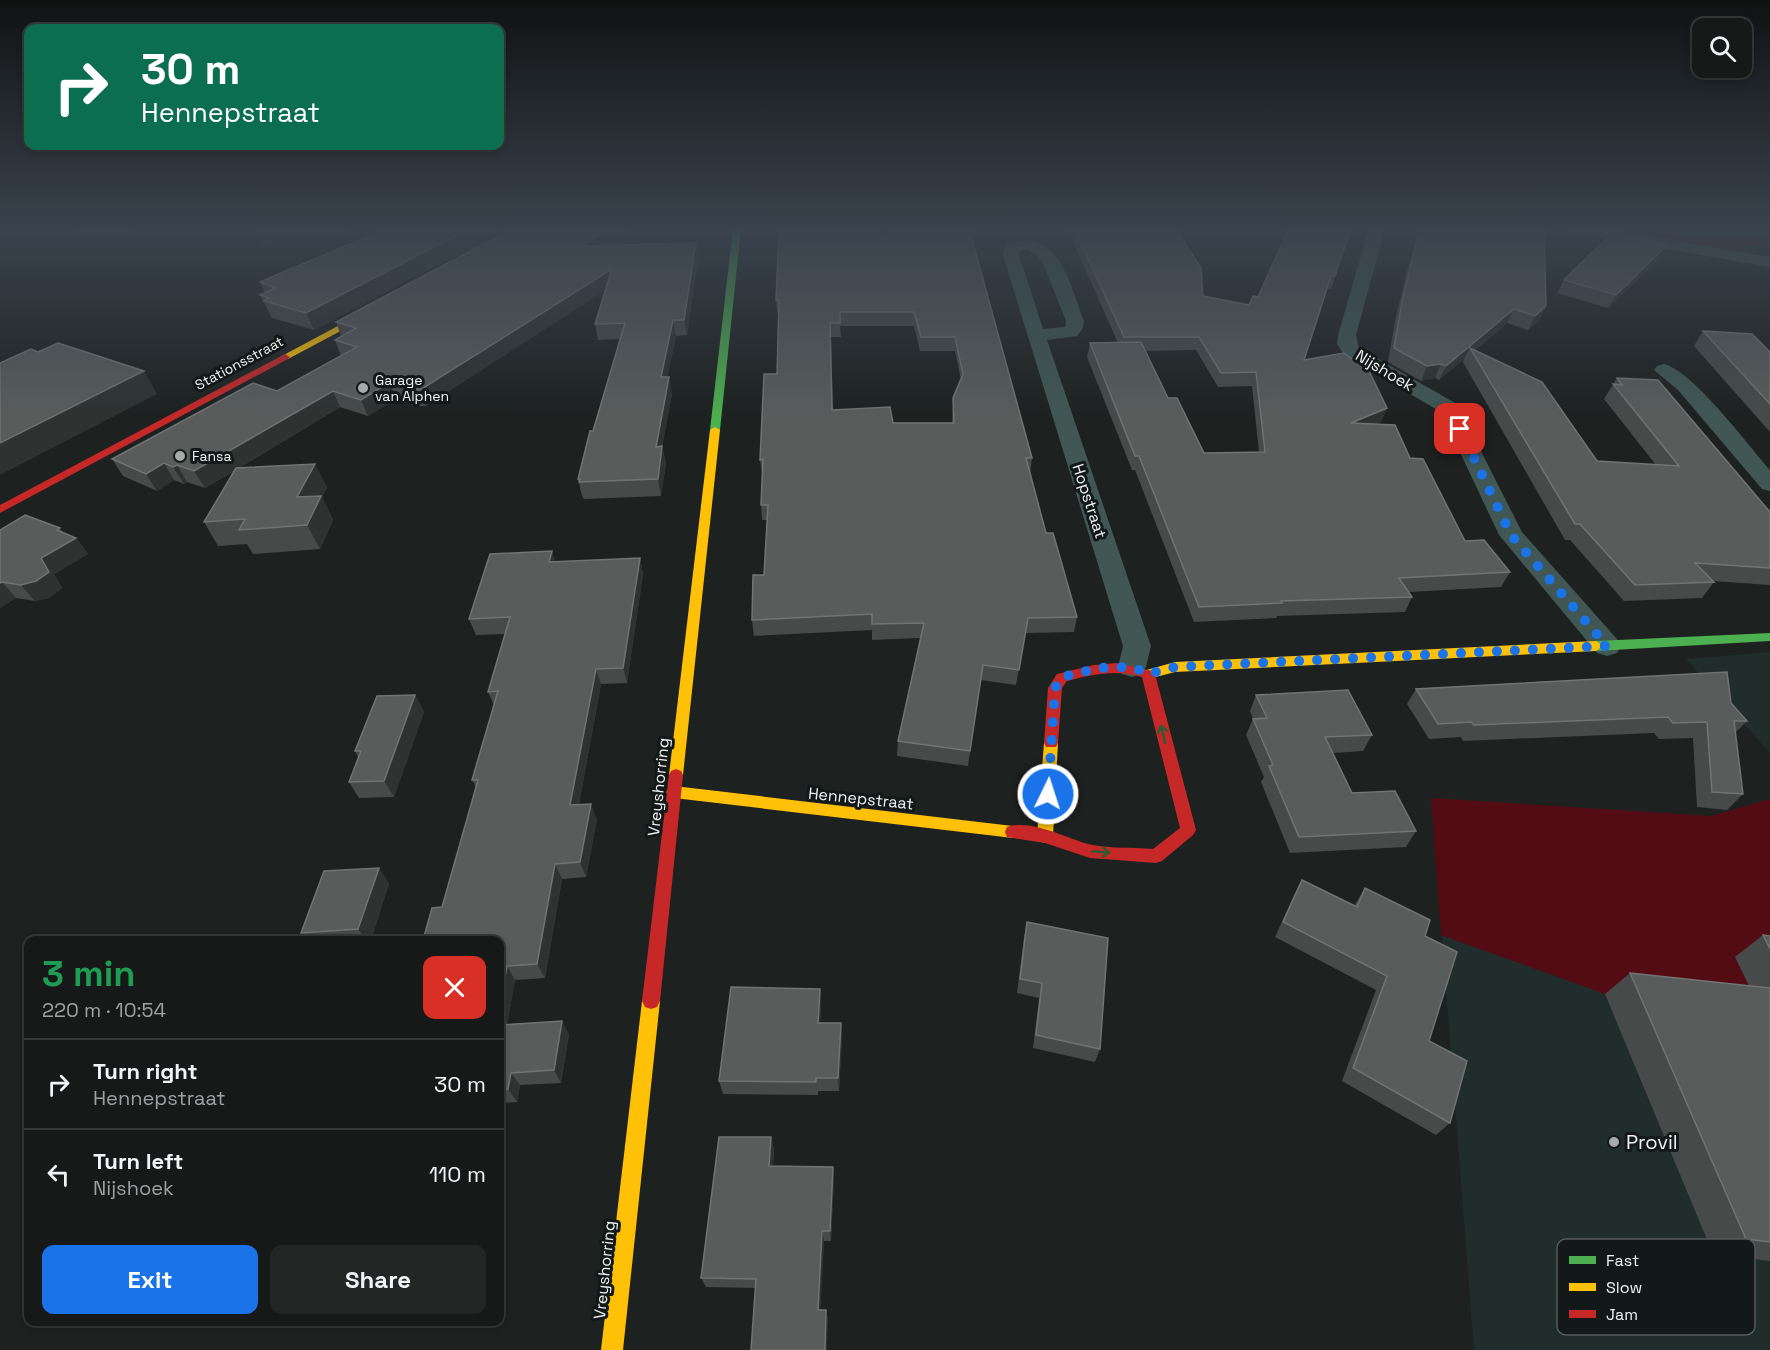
<!DOCTYPE html>
<meta charset="utf-8">
<style>
body{margin:0;font-family:"Space Grotesk",sans-serif;background:#232625;color:#f1f3f6;height:100vh;display:flex;flex-direction:column;font-size:22px;white-space:nowrap}
*{box-sizing:border-box;margin:0}
p{font-size:20px;color:#9ea0a2}
.icon{flex:none;width:33px;height:33px;fill:none;stroke:currentColor;stroke-width:2;stroke-linecap:round;stroke-linejoin:round}
.map{position:relative;flex:1;overflow:hidden}
.sheet{position:absolute;left:24px;top:936px;width:480px;height:390px;display:flex;flex-direction:column;background:#161918;border-radius:12px;box-shadow:0 3px 9px #0003,0 0 0 2px #353837}
.sheet>*{flex:none}
.banner{position:absolute;left:24px;top:24px;width:480px;height:126px;border-radius:12px;box-shadow:0 3px 9px #0003,0 0 0 2px #353837;background:#0b6e4f;color:#fff;overflow:hidden}
.fabs{position:absolute;left:1692px;top:18px;display:grid;gap:12px}
.fabs a{display:grid;place-items:center;width:60px;height:60px;border-radius:12px;background:#161918;box-shadow:0 3px 9px #0003,0 0 0 2px #353837;font-size:30px}
.pin{position:absolute;display:grid;place-items:center;width:51px;height:51px;color:#fff;margin:-26px;border-radius:12px;box-shadow:0 3px 9px #0006}
.me{position:absolute;width:66px;margin:-33px;rotate:4deg;stroke-linejoin:round;filter:drop-shadow(0 0 4px #0008)}
.turn{display:flex;align-items:center;gap:21px;height:126px;padding:0 18px;font-size:27px}
.turn .icon{width:78px;height:78px;stroke-width:2.5}
.turn b{display:block;font-size:42px;line-height:51px}
.round{display:grid;place-items:center;flex:none;width:63px;height:63px;border-radius:12px;background:#232625}
.summary{display:flex;align-items:center;justify-content:space-between;height:102px;padding:0 18px}
h1{font-size:36px;font-weight:700;line-height:45px;color:#1e9e55}
.action{display:flex;gap:12px;margin-top:auto;padding:12px 18px}
.action a{flex:1;height:69px;border-radius:12px;background:#1a73e8;color:#fff;font-size:24px;font-weight:700;line-height:69px;text-align:center}
.action a+a{background:#232625;color:#f1f3f6}
ul{padding:0;list-style:none}
li{display:flex;align-items:center;gap:18px;height:90px;padding:0 18px;border-top:2px solid #353837}
li div{flex:1}
li b{display:block;font-size:22px}
li em{font-style:normal}
.map>svg:first-child{display:block}
.built{fill:#212d2a}
.green{fill:#530b14}
.lines{fill:none;stroke-linecap:round;stroke-linejoin:round}
.street{fill:#405754;fill-rule:evenodd}
.fast{fill:#4caf50;fill-rule:evenodd}
.slow{fill:#ffc107;fill-rule:evenodd}
.jam{fill:#c62828;fill-rule:evenodd}
.wall{fill:#464a49;fill-rule:evenodd}
.shaded-wall{fill:#2e3231}
.building{fill:#585c5b;stroke:#707473;stroke-width:1.5;fill-rule:evenodd}
.oneway{stroke:#2d5c31}
.route{stroke:#1a73e8;stroke-width:10;stroke-dasharray:0 18}
.poi-dot{fill:#a6aaa8;stroke:#131918;stroke-width:2}
.labels{text-anchor:middle;stroke-width:6;stroke-linejoin:round;paint-order:stroke}
.far-street-label{font-size:14px;fill:#eff3f2;stroke:#131918}
.far-poi-label{font-size:14px;fill:#eff3f2;stroke:#131918;text-anchor:start}
.street-label{font-size:16px;fill:#eff3f2;stroke:#131918}
.near-poi-label{font-size:20px;fill:#eff3f2;stroke:#131918;text-anchor:start}
.key{fill:#131918;stroke:#555a59;stroke-width:1.5}
.key-label{font-size:16px;fill:#eff3f2}
</style>
<div class="map">
<svg width="1770" height="1350" viewBox="0 0 1770 1350">
<rect width="100%" height="100%" fill="#1d2120"/>
<g class="built">
<polygon points="1770,652 1770,753 1686,659"/>
<polygon points="1431,798 1711,816 1770,799 1770,1350 1474,1350"/>
</g>
<g class="green">
<polygon points="1604,228 1770,228 1770,244 1725,249"/>
<polygon points="1431,798 1711,816 1770,799 1770,961 1762,1011 1605,994 1441,935"/>
</g>
<g class="lines">
<g class="street">
<polygon points="1369,228 1385,228 1356,335 1359,348 1457,404 1522,532 1617,639 1621,646 1617,653 1607,656 1597,653 1499,535 1441,412 1345,356 1337,344 1338,335"/>
<polygon points="1567,228 1604,228 1770,257 1770,267 1575,233"/>
<path d="M1019,241C1061,234 1072,291 1084,321L1083,328L1077,336L1047,340L1151,646L1146,667L1142,674L1132,677L1122,674L1118,667L1123,646L1003,255L1005,245ZM1027,250L1037,255L1043,263L1066,321L1065,327L1043,329L1019,255V251Z"/>
<path d="M1664,364C1693,371 1748,445 1770,470V491L1762,489L1678,390L1654,370L1657,366Z"/>
</g>
<g class="fast">
<polygon points="733,228 741,228 720,430 715,433 710,430"/>
<polygon points="1770,633 1770,641 1596,651 1589,646 1596,641"/>
</g>
<g class="slow">
<polygon points="377,305 380,306 380,310 288,359 280,357"/>
<polygon points="715,427 720,430 683,775 681,779 676,781 671,779 669,775 710,430"/>
<polygon points="1596,641 1603,646 1596,651 1175,672 1148,679 1141,674 1143,671 1175,662"/>
<polygon points="1051,737 1056,739 1058,743 1053,836 1051,841 1045,843 1039,841 1037,836 1044,743 1046,739"/>
<polygon points="674,786 1013,826 1019,827 1021,832 1019,837 1013,838 674,798 669,796 666,792 669,788"/>
<polygon points="651,993 657,995 660,1001 623,1350 601,1350 642,1001 645,995"/>
</g>
<g class="jam">
<polygon points="285,354 290,357 288,359 0,513 0,505"/>
<path d="M1116,663L1153,671L1155,674L1196,830L1193,835L1162,861L1156,863L1090,858L1045,843L1007,837L1005,832L1007,827C1031,819 1066,838 1088,844C1108,849 1132,847 1153,849L1180,828L1142,677C1117,669 1092,674 1067,681L1062,688L1058,743L1056,747H1046L1044,743L1048,688L1057,674L1094,665Z"/>
<polygon points="676,769 681,771 683,775 660,1001 657,1007 651,1009 645,1007 642,1001 669,775 671,771"/>
</g>
</g>
<g class="wall">
<polygon points="388,228 507,228 314,330 272,318 260,295 265,293 260,282"/>
<polygon points="514,228 635,228 609,246 698,258 687,335 676,336 667,377 672,394 662,446 666,463 661,496 584,499 582,496 578,479 593,431 620,339 598,340 595,324 605,290 426,406 417,406 396,399 368,416 340,407 239,468 327,487 322,497 333,520 320,549 253,554 247,544 218,546 204,522 234,471 205,488 187,482 184,484 174,480 157,491 123,476 112,459 277,391 341,356 335,340 341,336 336,322"/>
<path d="M903,228L1032,458L1030,473L1046,533L1077,617L1074,632L1025,633L1016,685L981,680L968,766L897,756L898,741L920,638L872,640V630L754,636L752,620L764,575L767,520H762L761,505L762,474L760,460L777,374L779,313H777L776,300L880,236ZM840,326H914L920,351H955L961,380L953,398L952,423H893L833,410L831,337H841Z"/>
<path d="M1067,228H1175L1203,296L1249,305L1351,228L1331,289H1327L1304,360L1387,408L1381,422L1376,424L1410,458L1465,541L1510,572L1501,587L1409,592L1412,597L1405,612L1277,616L1276,618L1194,622L1135,470H1132L1087,357L1090,343H1118ZM1196,350L1218,387L1252,386L1259,452L1204,453L1168,398L1145,351Z"/>
<polygon points="1420,228 1546,306 1539,320 1528,330 1507,323 1475,350 1597,461 1656,465 1604,399 1617,378 1770,512 1770,585 1713,581 1714,582 1702,598 1624,601 1570,540 1565,540 1463,362 1464,359 1439,380 1435,378 1421,381 1388,362 1396,316 1415,240"/>
<polygon points="1666,246 1659,259 1608,308 1557,293 1564,280"/>
<polygon points="1703,331 1770,352 1770,432 1694,346"/>
<polygon points="0,530 64,533 76,538 88,554 54,574 62,588 49,598 35,601 16,598 0,608"/>
<polygon points="552,551 555,562 640,558 643,574 627,683 601,684 579,804 597,819 586,877 562,879 545,978 515,980 507,1024 569,1034 561,1083 520,1085 517,1102 500,1103 500,940 442,907 476,787 472,780 494,705 488,692 505,634 476,635 469,619"/>
<polygon points="1416,689 1731,703 1747,721 1735,733 1743,794 1727,810 1697,807 1693,738 1659,739 1654,733 1463,741 1461,737 1429,739 1407,704"/>
<polygon points="415,695 424,712 394,797 359,798 349,782 358,757 355,751"/>
<polygon points="1256,695 1372,735 1363,751 1333,753 1352,793 1416,831 1406,847 1290,853 1261,782 1264,777 1246,735 1253,719 1250,711"/>
<polygon points="1302,880 1354,906 1365,888 1425,936 1429,1041 1450,1123 1436,1135 1342,1081 1376,990 1275,937 1294,895"/>
<polygon points="389,883 371,940 307,940 301,933"/>
<polygon points="1027,922 1100,1049 1095,1062 1033,1048 1039,998 1017,993 1024,937"/>
<polygon points="1763,935 1770,936 1770,1261 1713,1254 1605,994 1630,973 1749,986 1735,957"/>
<polygon points="821,1003 820,1023 841,1023 842,1037 839,1091 818,1091 818,1095 723,1094 719,1081"/>
<polygon points="771,1137 774,1150 773,1166 833,1167 834,1178 831,1241 824,1241 820,1310 826,1310 828,1319 755,1288 706,1287 701,1278"/>
</g>
<g class="shaded-wall">
<polygon points="75,228 152,228 87,240 83,233 78,234"/>
<polygon points="279,228 367,228 264,248 257,232"/>
<polygon points="471,228 507,228 314,330 306,313"/>
<polygon points="610,228 635,228 585,261 581,246"/>
<polygon points="696,243 698,258 687,335 684,320"/>
<polygon points="1666,246 1659,259 1608,308 1616,295"/>
<polygon points="612,269 615,284 426,406 420,390"/>
<polygon points="1546,306 1539,320 1528,330 1535,316"/>
<polygon points="1514,309 1507,323 1472,352 1470,348 1464,359 1439,380 1446,366"/>
<polygon points="673,320 676,336 664,394 661,377"/>
<polygon points="1441,364 1435,378 1421,381 1427,366"/>
<polygon points="144,371 157,394 0,475 0,443"/>
<polygon points="669,377 672,394 659,464 656,447"/>
<polygon points="390,382 396,399 368,416 361,400"/>
<polygon points="333,391 340,407 205,488 194,471"/>
<polygon points="1387,408 1381,422 1345,437 1351,423"/>
<polygon points="662,446 666,463 661,496 658,479"/>
<polygon points="164,463 174,480 157,491 146,474"/>
<polygon points="315,464 327,487 322,497 333,520 320,549 307,525 297,497"/>
<polygon points="177,465 187,482 184,484 173,467"/>
<polygon points="60,528 70,541 76,538 88,554 54,574 62,588 49,598 35,601 21,585 41,558 57,530"/>
<polygon points="552,551 556,567 549,562"/>
<polygon points="640,558 643,574 627,683 623,668"/>
<polygon points="2,582 16,598 0,608 0,583"/>
<polygon points="983,665 981,680 968,766 970,751"/>
<polygon points="596,669 601,684 576,820 570,805"/>
<polygon points="415,695 424,712 394,797 384,781"/>
<polygon points="591,804 597,819 586,877 580,862"/>
<polygon points="555,864 562,879 545,978 537,964"/>
<polygon points="379,868 389,883 371,940 367,940 358,929"/>
<polygon points="507,966 515,980 505,1038 500,1030 500,1007"/>
<polygon points="820,989 821,1003 819,1037 818,1023"/>
<polygon points="562,1021 569,1034 561,1083 554,1070"/>
<polygon points="841,1023 842,1037 839,1091 838,1078"/>
<polygon points="511,1073 520,1085 517,1102 508,1089"/>
<polygon points="771,1137 774,1150 772,1177 769,1166"/>
<polygon points="833,1167 834,1178 831,1241 830,1231"/>
<polygon points="822,1231 824,1241 820,1319 818,1310"/>
<polygon points="826,1310 828,1319 827,1350 825,1350"/>
</g>
<g class="building">
<polygon points="256,228 279,228 257,232"/>
<polygon points="388,228 471,228 306,313 264,301 269,298 260,295 276,288 260,282"/>
<polygon points="514,228 610,228 581,246 696,243 684,320 673,320 661,377 669,377 656,447 662,446 658,479 579,482 580,479 578,479 590,431 593,431 625,323 595,324 612,269 420,390 410,389 390,382 361,400 333,391 194,471 177,465 173,467 164,463 146,474 112,459 253,383 277,391 357,347 335,340 356,328 336,322"/>
<path d="M779,228H879L880,236L903,228H969L1032,458H1026L1046,533H1053L1077,617L1028,618L1019,670L983,665L970,751L898,741L924,623L872,624V614L752,620L753,575H764L768,505H761L763,459L760,460L764,374H777L779,300H776ZM840,312H914L921,337H955L963,374L953,398L954,423H893L890,407L832,410L830,323H840Z"/>
<polygon points="1074,228 1175,228 1201,268 1203,296 1249,305 1253,296 1258,297 1289,228 1351,228 1335,276 1331,276 1304,360 1344,353 1369,371 1387,408 1351,423 1395,425 1410,458 1423,459 1465,541 1484,540 1510,572 1399,578 1412,597 1281,601 1282,603 1199,607 1139,456 1135,456 1090,343 1141,342 1168,398 1177,398 1204,453 1265,452 1256,372 1221,373 1199,337 1124,337"/>
<polygon points="1420,228 1544,228 1546,306 1535,316 1514,309 1446,366 1441,364 1427,366 1394,348 1402,302"/>
<polygon points="1613,232 1666,246 1616,295 1564,280"/>
<polygon points="1703,331 1752,334 1770,352 1770,404"/>
<polygon points="58,343 144,371 0,443 0,363 31,349 38,352"/>
<polygon points="1470,348 1542,382 1597,461 1679,466 1613,384 1622,385 1617,378 1658,380 1770,512 1770,568 1695,563 1714,582 1635,585 1580,524 1575,524"/>
<polygon points="315,464 297,497 321,496 307,525 239,530 245,519 204,522 236,468"/>
<polygon points="25,515 60,528 57,530 76,538 41,558 49,572 36,581 21,585 2,582 0,583 0,530"/>
<polygon points="552,551 549,562 640,558 623,668 596,669 570,805 591,804 580,862 555,864 537,964 507,966 500,1007 500,940 423,940 432,908 442,907 478,780 472,780 498,691 488,692 510,617 469,619 490,554"/>
<polygon points="1727,672 1731,703 1747,721 1734,721 1743,794 1712,792 1707,722 1673,723 1668,717 1474,725 1471,722 1438,724 1416,689"/>
<polygon points="1348,690 1372,735 1325,737 1352,793 1395,791 1416,831 1299,837 1269,766 1273,765 1253,719 1267,718 1256,695"/>
<polygon points="415,695 384,781 349,782 361,751 355,751 377,696"/>
<polygon points="379,868 358,929 301,933 324,871"/>
<polygon points="1302,880 1357,907 1365,888 1430,920 1425,936 1457,952 1429,1041 1467,1061 1450,1123 1353,1068 1387,976 1283,922"/>
<polygon points="1027,922 1108,938 1100,1049 1036,1035 1042,983 1020,979"/>
<polygon points="1763,935 1770,936 1770,949"/>
<polygon points="1630,973 1770,988 1770,1242 1746,1239"/>
<polygon points="731,987 820,989 818,1023 841,1023 838,1078 816,1078 816,1082 719,1081"/>
<polygon points="562,1021 554,1070 511,1073 508,1089 500,1090 500,1025"/>
<polygon points="719,1137 771,1137 769,1166 833,1167 830,1231 822,1231 818,1310 826,1310 825,1350 751,1350 756,1279 701,1278"/>
</g>
<defs><path id="oneway-shaft" d="M-6 0H5M1.5-3L5.5 0L1.5 3" fill="none" stroke-width="1.6" stroke-linecap="round" stroke-linejoin="round" transform="scale(1.5)"/></defs>
<g class="oneway">
<use href="#oneway-shaft" transform="translate(1163 734) rotate(-104)"/>
<use href="#oneway-shaft" transform="translate(1101 852) rotate(4)"/>
</g>
<linearGradient id="sky" x2="0" y2="1"><stop stop-color="#101212"/><stop offset="0.55" stop-color="#3a434e"/><stop offset="1" stop-color="#3a434e" stop-opacity="0"/></linearGradient>
<rect width="1770" height="417" fill="url(#sky)"/>
<g class="lines">
<polyline class="route" points="1048,794 1055,688 1062,677 1099,668 1132,667 1148,674 1175,667 1607,646 1511,535 1460,429"/>
</g>
<g class="poi-dot">
<circle cx="363" cy="388" r="6"/>
<circle cx="180" cy="456" r="6"/>
<circle cx="1614" cy="1142" r="6"/>
</g>
<g class="labels">
<g class="far-street-label">
<text transform="translate(239 363) rotate(-28)" y="5">Stationsstraat</text>
</g>
<g class="far-poi-label">
<text x="375" y="385">Garage<tspan x="375" dy="16">van Alphen</tspan></text>
<text x="192" y="461">Fansa</text>
</g>
<g class="street-label">
<text transform="translate(1385 370) rotate(31)" y="6">Nijshoek</text>
<text transform="translate(1090 501) rotate(72)" y="6">Hopstraat</text>
<text transform="translate(658 787) rotate(-84)" y="6">Vreyshorring</text>
<text transform="translate(861 798) rotate(6)" y="6">Hennepstraat</text>
<text transform="translate(604 1270) rotate(-84)" y="6">Vreyshorring</text>
</g>
<g class="near-poi-label">
<text x="1626" y="1149">Provil</text>
</g>
</g>
<rect x="1557" y="1239" width="198" height="96" rx="9" class="key"/>
<rect x="1569" y="1256" width="27" height="8" fill="#4caf50"/>
<rect x="1569" y="1283" width="27" height="8" fill="#ffc107"/>
<rect x="1569" y="1310" width="27" height="8" fill="#c62828"/>
<g class="key-label">
<text x="1606" y="1266">Fast</text>
<text x="1606" y="1293">Slow</text>
<text x="1606" y="1320">Jam</text>
</g>
</svg>
<div class="fabs">
<a><svg class="icon" aria-label="search" viewBox="0 0 24 24"><circle cx="10" cy="10" r="6"/><path d="M15 15l6 6"/></svg></a>
</div>
<div class="pin" style="left:1460px;top:429px;background:#d93025"><svg class="icon" aria-label="arrive" viewBox="0 0 24 24"><path d="M6 21V4h12l-3 4 3 4H6"/></svg></div>
<svg class="me" style="left:1048px;top:794px" viewBox="-20 -20 40 40"><circle r="17" fill="#1a73e8" stroke="#fff" stroke-width="3"/><path d="M0-11L8 9 0 5-8 9z" fill="#fff"/></svg>
<div class="banner">
<div class="turn"><svg class="icon" aria-label="right" viewBox="0 0 24 24"><path d="M7 20v-9h11M14 6l5 5-5 5"/></svg><div><b>30 m</b>Hennepstraat</div></div>
</div>
<section class="sheet">
<div class="summary"><div><h1>3 min</h1><p>220 m · 10:54</p></div><a class="round" style="background:#d93025;color:#fff"><svg class="icon" aria-label="close" viewBox="0 0 24 24"><path d="M6 6l12 12M18 6L6 18"/></svg></a></div>
<ul>
<li><svg class="icon" aria-label="right" viewBox="0 0 24 24"><path d="M7 20v-9h11M14 6l5 5-5 5"/></svg><div><b>Turn right</b><p>Hennepstraat</p></div><em>30 m</em></li>
<li><svg class="icon" aria-label="left" viewBox="0 0 24 24"><path d="M17 20v-9H6M10 6l-5 5 5 5"/></svg><div><b>Turn left</b><p>Nijshoek</p></div><em>110 m</em></li>
</ul>
<div class="action"><a>Exit</a><a>Share</a></div>
</section>
</div>
